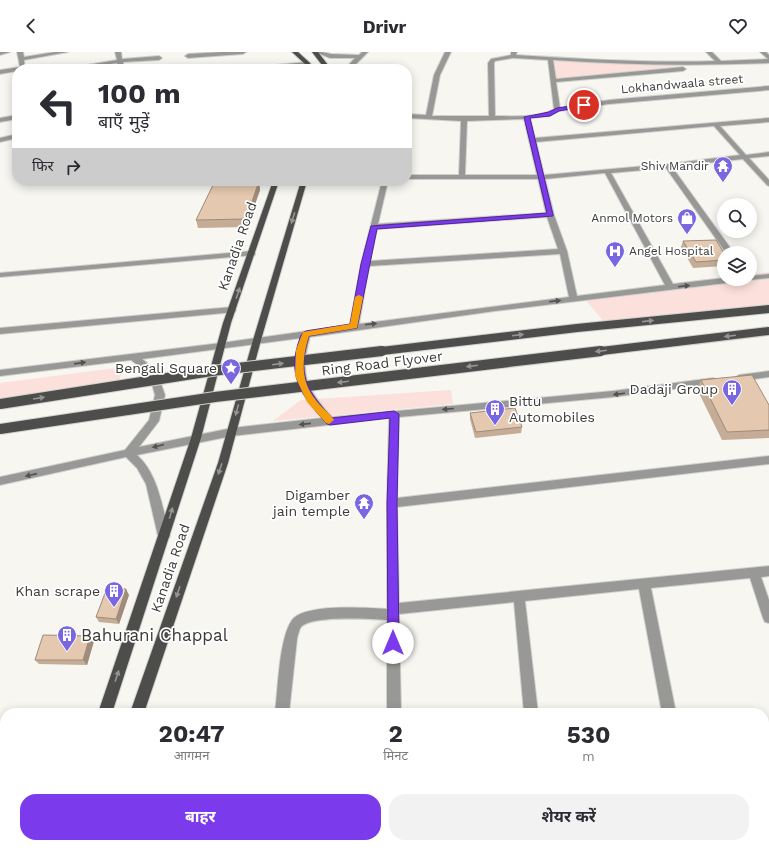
<!DOCTYPE html>
<html lang="hi">
<meta charset="utf-8">
<style>
body{margin:0;font-family:"Work Sans","Noto Sans Devanagari",sans-serif;background:#f2f2f3;color:#2b2b33;height:100vh;display:flex;flex-direction:column;font-size:15px;white-space:nowrap}
*{box-sizing:border-box;margin:0}
p{font-size:13px;color:#7c7c81}
.icon{flex:none;width:22px;height:22px;fill:none;stroke:currentColor;stroke-width:2;stroke-linecap:round;stroke-linejoin:round}
.map{position:relative;flex:1;overflow:hidden}
.side{position:absolute;left:0px;top:656px;width:769px;height:140px;display:flex;flex-direction:column;background:#fff;border-radius:16px 16px 0 0;box-shadow:0 2px 10px #0003}
.side>*{flex:none}
.guide{position:absolute;left:12px;top:12px;width:400px;height:122px;border-radius:16px;box-shadow:0 2px 10px #0003;background:#fff;color:#2b2b33;overflow:hidden}
.controls{position:absolute;left:717px;top:146px;display:grid;gap:8px}
.controls a{display:grid;place-items:center;width:40px;height:40px;border-radius:50%;background:#fff;box-shadow:0 2px 10px #0003;font-size:20px}
.pin{position:absolute;display:grid;place-items:center;width:34px;height:34px;color:#fff;margin:-17px;border:2px solid #fff;border-radius:50%;box-shadow:0 1px 4px #0007}
.me{position:absolute;width:44px;margin:-22px;rotate:0deg;stroke-linejoin:round;filter:drop-shadow(0 0 3px #0008)}
.turn{display:flex;align-items:center;gap:14px;height:84px;padding:0 20px;font-size:18px}
.turn .icon{width:52px;height:52px;stroke-width:2.5}
.turn b{display:block;font-size:28px;line-height:34px}
.then{display:flex;align-items:center;height:38px;padding:0 20px;background:#0003;gap:8px;font-size:15px}
.eta{display:flex;justify-content:space-evenly;align-items:center;height:68px;text-align:center}
.eta b{font-size:24px;font-weight:700;line-height:28px}
.button{display:flex;gap:8px;margin-top:auto;padding:8px 20px}
.button a{flex:1;height:46px;border-radius:16px;background:#7c3aed;color:#fff;font-size:16px;font-weight:700;line-height:46px;text-align:center}
.button a+a{background:#f2f2f3;color:#2b2b33}
header{display:flex;justify-content:space-between;align-items:center;height:52px;padding:0 20px;background:#fff;font-size:18px;font-weight:700}
.map>svg:first-child{display:block}
.green{fill:#fce0db}
.lines{fill:none;stroke-linecap:round;stroke-linejoin:round}
.minor-casing{stroke:#d1d1cc;stroke-width:2}
.major-casing{stroke:#d1d1cc;stroke-width:2}
.minor{fill:#989997;fill-rule:evenodd}
.major{fill:#4d4e4b;fill-rule:evenodd}
.major-bridge-far1-casing{stroke:#d1d1cc;stroke-width:10;stroke-linecap:butt}
.major-bridge-casing{stroke:#d1d1cc;stroke-width:12;stroke-linecap:butt}
.major-bridge-far1{stroke:#4d4e4b;stroke-width:8}
.major-bridge{stroke:#4d4e4b;stroke-width:10}
.wall{fill:#c4ac96}
.shaded-wall{fill:#a08c7a}
.building{fill:#e4c8af;stroke:#a08c7a}
.oneway{fill:#949593}
.oneway2{fill:#525250}
.route{fill:#7c3aed;stroke:#51269a}
.slow{fill:#f59e0b}
.labels{text-anchor:middle;stroke-width:3.5;stroke-linejoin:round;paint-order:stroke}
.far-street-label{font-size:12px;fill:#3b3b39;stroke:#fff}
.far-poi-label{font-size:12px;fill:#3b3b39;stroke:#fff;text-anchor:end}
.street-label{font-size:14px;fill:#3b3b39;stroke:#fff}
.poi-label{font-size:14px;fill:#3b3b39;stroke:#fff;text-anchor:end}
.near-poi-label{font-size:17px;fill:#3b3b39;stroke:#fff;text-anchor:start}
</style>
<header><svg class="icon" aria-label="back" viewBox="0 0 24 24"><path d="M15 5l-7 7 7 7"/></svg>Drivr<svg class="icon" aria-label="heart" viewBox="0 0 24 24"><path d="M12 20l-8-8c-3-5 5-10 8-4 3-6 11-1 8 4z"/></svg></header>
<div class="map">
<svg width="769" height="796" viewBox="0 0 769 796">
<rect width="100%" height="100%" fill="#f7f6f1"/>
<g class="green">
<polygon points="550,6 694,12 555,29"/>
<polygon points="769,220 769,259 611,278 583,245 691,229 724,225 724,227 750,227 750,222"/>
<polygon points="124,315 119,329 0,352 0,331"/>
<polygon points="451,338 453,352 273,369 301,348"/>
<polygon points="544,791 693,791 694,796 545,796"/>
</g>
<g class="lines">
<defs>
<g id="minor">
<polygon points="0,0 10,0 0,3"/>
<polygon points="17,0 23,0 24,5 55,0 68,0 24,8 25,17 17,17 17,19 0,22 0,18 20,15"/>
<polygon points="115,0 121,0 122,7 159,4 162,6 159,8 123,10 124,17 118,17 117,11 77,17 63,17 117,8"/>
<polygon points="221,0 246,0 243,2 188,6 185,4 188,2"/>
<polygon points="315,0 323,0 331,2 359,3 362,0 368,0 351,17 345,17 355,6 330,6"/>
<path d="M445,0H451L440,23L432,64H489L488,11L491,7L511,3V0H517L516,3C582,7 649,11 715,9L706,0H712L721,9L768,7L760,0H766L769,3V11C697,14 625,13 553,8L556,27L683,15L686,17L683,19L556,30L560,56L609,48L769,34V38L609,52L572,57L559,59L550,64L530,66L535,86L769,66V70L720,74L746,103L769,100V104L749,106L769,128V134L767,133L743,107L672,115L734,201H726L666,116L611,121L673,232L724,226L744,227L743,229L495,259L310,285C299,322 306,337 332,365L613,339L713,326L716,327L718,329L716,331L713,332L613,345L399,365L397,446L769,404V412L397,455L399,551L769,514V524L761,525L769,548V571L765,570L763,566L750,526L651,536L676,661H662L639,537L525,549L538,661H524L514,550L399,562L401,661H387V568C370,567 312,563 301,575C299,578 298,583 297,587L289,661H275C278,638 279,586 292,568C305,551 367,556 387,557V451L389,366L232,384L137,403C159,423 162,456 170,484L168,487L164,489L160,487L158,484L146,432L137,416L126,405L0,433V425L125,398L149,368L155,343L149,322L131,308L0,324V318L221,291L350,273L361,212L382,129H388L378,172L546,161L538,127H407V123H459L461,69L407,66V62L426,63L434,23ZM513,6L548,8L554,57C538,66 513,64 495,64L494,11L495,9ZM524,67L537,123H465L467,69ZM714,74L740,103L668,112L544,123L536,90ZM605,121L665,233L577,244L567,199L554,163L545,127ZM547,165L558,197L370,209L377,177ZM560,202L569,245L359,272L369,214ZM301,286C290,322 297,339 322,366L232,376L139,395L159,369L165,343L156,318L142,307Z"/>
<polygon points="308,10 311,12 310,13 272,17 251,17 254,15"/>
<polygon points="17,63 17,67 0,70 0,66"/>
<polygon points="17,82 17,86 0,90 0,86"/>
<polygon points="252,199 255,199 255,203 0,225 0,221"/>
<polygon points="769,222 769,226 750,228 747,227 750,227 750,224"/>
<polygon points="232,255 236,258 235,260 0,282 0,276"/>
<polygon points="769,319 769,325 739,329 734,326 739,323"/>
<polygon points="5,761 5,775 0,776 0,762"/>
<polygon points="261,791 275,791 274,796 260,796"/>
<rect x="387" y="791" width="14" height="5"/>
<polygon points="537,791 551,791 552,796 538,796"/>
<polygon points="686,791 700,791 701,796 687,796"/>
</g>
<g id="major">
<polygon points="292,0 298,0 310,11 311,17 305,17 305,12"/>
<polygon points="312,0 318,0 331,17 325,17"/>
<polygon points="273,129 279,129 231,271 201,386 112,661 98,661 191,386 223,271"/>
<polygon points="301,129 307,129 261,288 228,411 144,661 130,661 218,411 253,288"/>
<polygon points="58,791 72,791 71,796 57,796"/>
<polygon points="92,791 106,791 105,796 91,796"/>
</g>
</defs>
<use href="#minor" class="minor-casing"/>
<use href="#major" class="major-casing"/>
<use href="#minor" class="minor"/>
<use href="#major" class="major"/>
<defs>
<g id="major-bridge-far1">
<polyline points="373,300 577,276 769,257"/>
<polyline points="593,300 769,279"/>
</g>
<g id="major-bridge">
<polyline points="0,352 212,319 382,299"/>
<polyline points="0,377 215,345 601,299"/>
</g>
</defs>
<use href="#major-bridge-far1" class="major-bridge-far1-casing"/>
<use href="#major-bridge" class="major-bridge-casing"/>
<use href="#major-bridge-far1" class="major-bridge-far1"/>
<use href="#major-bridge" class="major-bridge"/>
</g>
<g class="wall">
<polygon points="259,129 260,138 247,175 198,176 196,168"/>
<polygon points="683,189 724,201 724,214 693,216 681,195"/>
<polygon points="701,328 769,353 769,386 722,388 697,337"/>
<polygon points="470,361 522,375 521,381 475,386 470,367"/>
<polygon points="129,543 119,572 99,570 96,565"/>
<polygon points="90,584 94,589 87,613 39,612 35,608"/>
</g>
<g class="shaded-wall">
<polygon points="259,129 260,138 247,175 246,167"/>
<polygon points="126,537 129,543 119,572 116,567"/>
<polygon points="90,584 94,589 87,613 83,608"/>
</g>
<g class="building">
<polygon points="215,129 259,129 246,167 196,168"/>
<polygon points="716,188 724,201 724,208 696,210 683,189"/>
<polygon points="752,323 769,353 769,378 727,380 701,328"/>
<polygon points="515,356 522,375 476,380 470,361"/>
<polygon points="107,536 126,537 116,567 96,565"/>
<polygon points="43,583 90,584 83,608 35,608"/>
</g>
<defs><path id="oneway-solid" d="M-6-.8H1V-3.2L6.5 0L1 3.2V.8H-6Z"/></defs>
<g class="oneway">
<use href="#oneway-solid" transform="translate(293 166) rotate(107)"/>
<use href="#oneway-solid" transform="translate(238 241) rotate(-71)"/>
<use href="#oneway-solid" transform="translate(648 269) rotate(-6)"/>
<use href="#oneway-solid" transform="translate(518 283) rotate(-7)"/>
<use href="#oneway-solid" transform="translate(730 284) rotate(173)"/>
<use href="#oneway-solid" transform="translate(601 299) rotate(173)"/>
<use href="#oneway-solid" transform="translate(278 312) rotate(-7)"/>
<use href="#oneway-solid" transform="translate(472 314) rotate(173)"/>
<use href="#oneway-solid" transform="translate(343 330) rotate(173)"/>
<use href="#oneway-solid" transform="translate(39 346) rotate(-9)"/>
<use href="#oneway-solid" transform="translate(237 358) rotate(105)"/>
<use href="#oneway-solid" transform="translate(220 417) rotate(109)"/>
<use href="#oneway-solid" transform="translate(171 461) rotate(-74)"/>
<use href="#oneway-solid" transform="translate(178 540) rotate(109)"/>
<use href="#oneway-solid" transform="translate(117 624) rotate(-72)"/>
</g>
<g class="oneway2">
<use href="#oneway-solid" transform="translate(684 234) rotate(-7)"/>
<use href="#oneway-solid" transform="translate(555 249) rotate(-7)"/>
<use href="#oneway-solid" transform="translate(371 272) rotate(-7)"/>
<use href="#oneway-solid" transform="translate(80 311) rotate(-8)"/>
<use href="#oneway-solid" transform="translate(619 342) rotate(173)"/>
<use href="#oneway-solid" transform="translate(448 357) rotate(175)"/>
<use href="#oneway-solid" transform="translate(305 372) rotate(174)"/>
<use href="#oneway-solid" transform="translate(158 394) rotate(167)"/>
<use href="#oneway-solid" transform="translate(31 423) rotate(167)"/>
</g>
<path class="route" d="M584,52H586V54L559,59L550,64L530,66L553,163V164L377,177L357,276L309,284C297,323 306,338 332,366L394,359L399,362L397,451L399,591L397,594L393,596L389,594L388,591L387,451L390,366L330,373L327,372C305,347 287,327 298,292C300,287 300,281 306,279L350,272L361,212L371,174L547,161L524,65L549,60L557,56Z"/>
<path class="slow" d="M359,243L363,245L357,276L309,284C302,306 300,328 315,347C320,355 329,360 334,368L329,372L326,371L307,350L295,324L296,298L303,280L350,272L355,245Z"/>
<defs>
<symbol id="temple-pin" viewBox="-11 -11 22 30"><path d="M0 17L-7.5 6A9.5 9.5 0 1 1 7.5 6Z" fill="#7967e2" stroke="#fff"/><path d="M0-6L5-2H3V0L6.5 2.5H4V6H1.5V3h-3V6H-4V2.5H-6.5L-3 0V-2H-5Z" fill="#fff"/></symbol>
<symbol id="shop-pin" viewBox="-11 -11 22 30"><path d="M0 17L-7.5 6A9.5 9.5 0 1 1 7.5 6Z" fill="#7967e2" stroke="#fff"/><path d="M-5-2.5h2.3a2.7 3.5 0 0 1 5.4 0H5L5.5 6h-11ZM-1.5-2.5h3a1.5 2.3 0 0 0-3 0Z" fill="#fff"/></symbol>
<symbol id="hospital-pin" viewBox="-11 -11 22 30"><path d="M0 17L-7.5 6A9.5 9.5 0 1 1 7.5 6Z" fill="#7967e2" stroke="#fff"/><path d="M-5-5h3v3.5h4V-5h3V5h-3V1.5h-4V5h-3Z" fill="#fff"/></symbol>
<symbol id="sight-pin" viewBox="-11 -11 22 30"><path d="M0 17L-7.5 6A9.5 9.5 0 1 1 7.5 6Z" fill="#7967e2" stroke="#fff"/><path d="M0-6L1.8-2.2L6-1.7L2.9 1.2L3.7 5.4L0 3.3L-3.7 5.4L-2.9 1.2L-6-1.7L-1.8-2.2Z" fill="#fff"/></symbol>
<symbol id="building-pin" viewBox="-11 -11 22 30"><path d="M0 17L-7.5 6A9.5 9.5 0 1 1 7.5 6Z" fill="#7967e2" stroke="#fff"/><path d="M-4-6H4V6H1V3H-1V6H-4ZM-2.5-4.3h1.7v1.8h-1.7ZM.8-4.3h1.7v1.8H.8ZM-2.5-1h1.7V.8h-1.7ZM.8-1h1.7V.8H.8Z" fill="#fff"/></symbol>
</defs>
<g fill-rule="evenodd">
<use href="#temple-pin" x="712" y="103" width="22" height="30"/>
<use href="#shop-pin" x="676" y="155" width="22" height="30"/>
<use href="#hospital-pin" x="604" y="188" width="22" height="30"/>
<use href="#sight-pin" x="220" y="305" width="22" height="30"/>
<use href="#building-pin" x="721" y="326" width="22" height="30"/>
<use href="#building-pin" x="484" y="346" width="22" height="30"/>
<use href="#temple-pin" x="353" y="440" width="22" height="30"/>
<use href="#building-pin" x="103" y="528" width="22" height="30"/>
<use href="#building-pin" x="56" y="572" width="22" height="30"/>
</g>
<g class="labels">
<g class="far-street-label">
<text transform="translate(682 32) rotate(-5)" y="4">Lokhandwaala street</text>
</g>
<g class="far-poi-label">
<text x="709" y="118">Shiv Mandir</text>
<text x="673" y="170">Anmol Motors</text>
<text x="629" y="203" text-anchor="start">Angel Hospital</text>
</g>
<g class="street-label">
<text transform="translate(237 194) rotate(-71)" y="5">Kanadia Road</text>
<text transform="translate(382 311) rotate(-7)" y="5">Ring Road Flyover</text>
<text transform="translate(170 516) rotate(-71)" y="5">Kanadia Road</text>
</g>
<g class="poi-label">
<text x="217" y="321">Bengali Square</text>
<text x="718" y="342">Dadaji Group</text>
<text x="509" y="354" text-anchor="start">Bittu<tspan x="509" dy="16">Automobiles</tspan></text>
<text x="350" y="448">Digamber<tspan x="350" dy="16">jain temple</tspan></text>
<text x="100" y="544">Khan scrape</text>
</g>
<g class="near-poi-label">
<text x="81" y="589">Bahurani Chappal</text>
</g>
</g>
</svg>
<div class="controls">
<a><svg class="icon" aria-label="search" viewBox="0 0 24 24"><circle cx="10" cy="10" r="6"/><path d="M15 15l6 6"/></svg></a>
<a><svg class="icon" aria-label="layers" viewBox="0 0 24 24"><path d="M12 4l9 5-9 5-9-5zM3 14l9 5 9-5"/></svg></a>
</div>
<div class="pin" style="left:584px;top:53px;background:#d93025"><svg class="icon" aria-label="arrive" viewBox="0 0 24 24"><path d="M6 21V4h12l-3 4 3 4H6"/></svg></div>
<svg class="me" style="left:393px;top:591px" viewBox="-20 -20 40 40"><circle r="19" fill="#fff"/><path d="M0-13L10 11 0 6-10 11z" fill="#7c3aed"/></svg>
<div class="guide">
<div class="turn"><svg class="icon" aria-label="left" viewBox="0 0 24 24"><path d="M17 20v-9H6M10 6l-5 5 5 5"/></svg><div><b>100 m</b>बाएँ मुड़ें</div></div>
<div class="then">फिर<svg class="icon" aria-label="right" viewBox="0 0 24 24"><path d="M7 20v-9h11M14 6l5 5-5 5"/></svg></div>
</div>
<section class="side">
<div class="eta">
<div><b>20:47</b><p>आगमन</p></div>
<div><b>2</b><p>मिनट</p></div>
<div><b>530</b><p>m</p></div>
</div>
<div class="button"><a>बाहर</a><a>शेयर करें</a></div>
</section>
</div>
